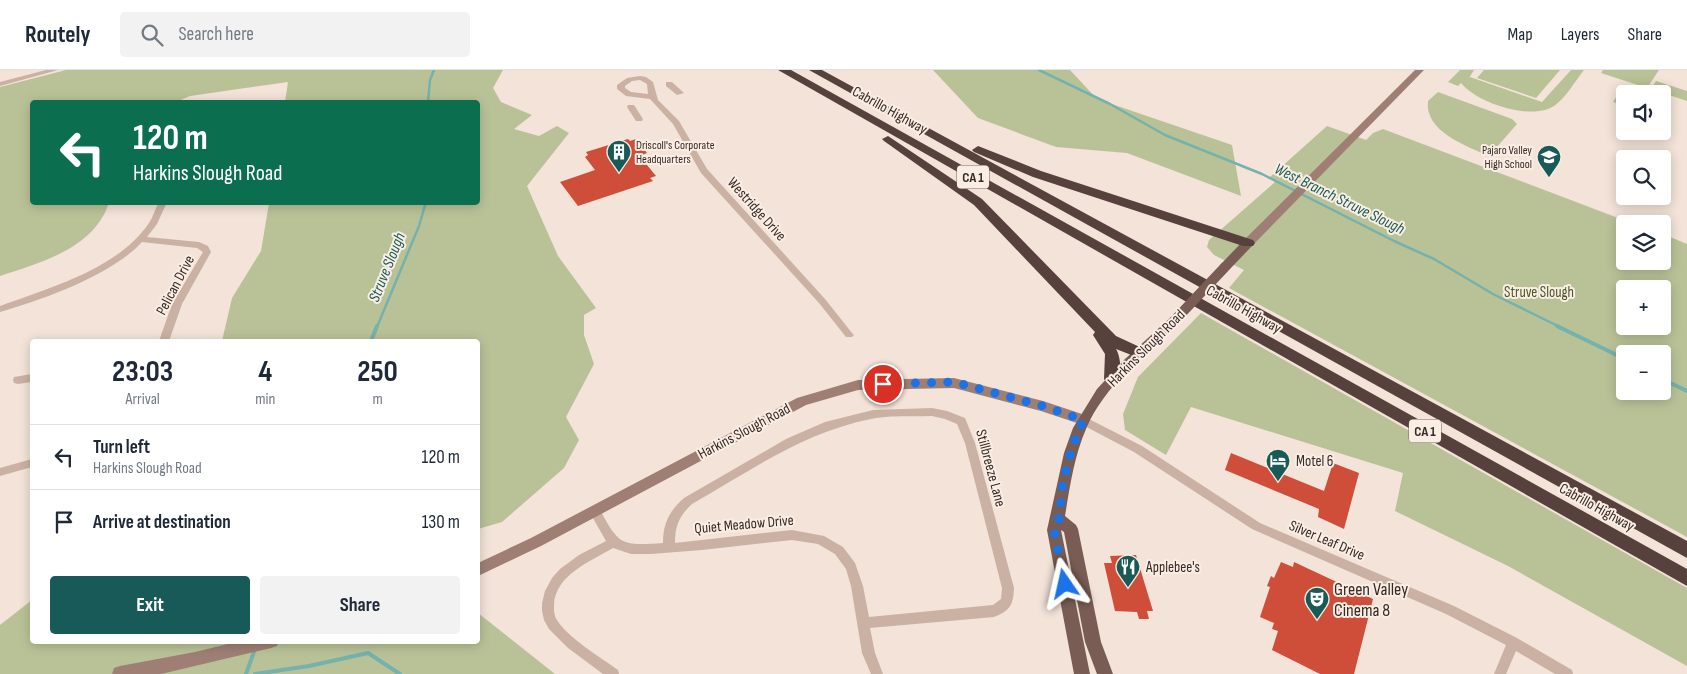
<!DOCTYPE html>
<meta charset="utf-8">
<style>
body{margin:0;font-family:"Sofia Sans Condensed",sans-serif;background:#f2f2f3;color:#1f2937;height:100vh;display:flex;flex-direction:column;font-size:19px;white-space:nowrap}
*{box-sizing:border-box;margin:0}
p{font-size:16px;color:#747a83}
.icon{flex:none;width:28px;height:28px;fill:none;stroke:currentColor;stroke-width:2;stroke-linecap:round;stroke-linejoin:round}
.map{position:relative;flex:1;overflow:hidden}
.side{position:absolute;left:30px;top:269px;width:450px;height:305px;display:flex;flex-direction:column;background:#fff;border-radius:5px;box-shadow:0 2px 12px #0003}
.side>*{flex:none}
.guide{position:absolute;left:30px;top:30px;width:450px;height:105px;border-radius:5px;box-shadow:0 2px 12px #0003;background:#0b6e4f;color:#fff;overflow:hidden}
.buttons{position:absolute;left:1616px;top:15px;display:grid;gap:10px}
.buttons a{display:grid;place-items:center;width:55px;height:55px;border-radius:5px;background:#fff;box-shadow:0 2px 12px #0003;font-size:25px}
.pin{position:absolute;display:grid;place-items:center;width:42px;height:42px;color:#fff;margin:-21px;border:2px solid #fff;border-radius:50%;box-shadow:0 1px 5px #0007}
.me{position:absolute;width:55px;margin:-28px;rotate:349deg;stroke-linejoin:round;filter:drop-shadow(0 0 4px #0008)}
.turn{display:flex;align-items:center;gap:18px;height:105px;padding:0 20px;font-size:22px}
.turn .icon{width:65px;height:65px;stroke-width:2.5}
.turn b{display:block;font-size:35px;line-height:42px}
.eta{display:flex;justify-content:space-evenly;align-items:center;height:85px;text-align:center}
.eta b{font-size:30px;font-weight:700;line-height:35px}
.primary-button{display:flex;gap:10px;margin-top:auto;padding:10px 20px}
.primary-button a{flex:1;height:58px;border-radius:5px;background:#185a57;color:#fff;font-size:20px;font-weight:700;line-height:58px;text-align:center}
.primary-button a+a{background:#f2f2f3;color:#1f2937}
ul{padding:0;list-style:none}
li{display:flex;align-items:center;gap:15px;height:65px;padding:0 20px;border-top:1px solid #e0e1e3}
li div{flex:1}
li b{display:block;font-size:19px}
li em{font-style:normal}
header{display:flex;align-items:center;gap:30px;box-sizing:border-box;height:70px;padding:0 25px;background:#fff;border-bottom:1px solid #e0e1e3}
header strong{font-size:24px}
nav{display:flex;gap:28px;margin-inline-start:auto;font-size:18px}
.search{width:350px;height:45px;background:#f2f2f3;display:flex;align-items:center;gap:12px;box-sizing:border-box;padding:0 18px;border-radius:5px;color:#747a83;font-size:19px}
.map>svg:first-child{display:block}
.green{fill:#b9c297;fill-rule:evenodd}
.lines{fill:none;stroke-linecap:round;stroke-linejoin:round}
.stream-far1{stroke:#75b2ad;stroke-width:2.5}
.stream{stroke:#75b2ad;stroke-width:4}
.building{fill:#ce4e3a}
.street{fill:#cbb1a3;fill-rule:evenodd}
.secondary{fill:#9f7f74;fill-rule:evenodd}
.primary{fill:#795d55;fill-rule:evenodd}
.highway{fill:#57413c;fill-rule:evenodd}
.primary-bridge{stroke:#795d55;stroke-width:10}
.route{stroke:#1a73e8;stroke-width:9;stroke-dasharray:0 16.2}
.labels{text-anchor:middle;stroke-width:4;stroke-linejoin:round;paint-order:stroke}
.far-poi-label{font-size:12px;fill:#362926;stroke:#faeee4;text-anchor:start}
.shield{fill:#faeee4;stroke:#71645f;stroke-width:1}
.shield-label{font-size:14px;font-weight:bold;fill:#362926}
.street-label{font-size:15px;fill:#362926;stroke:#faeee4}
.park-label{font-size:15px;fill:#4a5628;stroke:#faeee4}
.poi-label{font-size:15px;fill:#362926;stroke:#faeee4;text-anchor:start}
.water-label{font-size:16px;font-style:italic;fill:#185a57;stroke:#faeee4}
.near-poi-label{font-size:18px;fill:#362926;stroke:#faeee4;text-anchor:start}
</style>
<header>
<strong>Routely</strong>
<div class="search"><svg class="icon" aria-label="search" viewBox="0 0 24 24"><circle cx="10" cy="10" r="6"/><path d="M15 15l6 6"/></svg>Search here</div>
<nav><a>Map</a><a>Layers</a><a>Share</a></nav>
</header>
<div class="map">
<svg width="1687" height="604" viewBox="0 0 1687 604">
<rect width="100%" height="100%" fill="#f3e3d8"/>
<g class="green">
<path d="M66,0H503L493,18L501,32L532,45L514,59L539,66L557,56L569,63L527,116L558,186L596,238L584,245V265L594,294L566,347L579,370L564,398L502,452L478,459V271H222L232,228L261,181L269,133L478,132V32H285L288,12L190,26L176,32H32V132L109,133C93,179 42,192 0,206V17Z"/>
<polygon points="933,0 1070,0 1097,29 1232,75 1241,126 1127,83 1056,77 978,48"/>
<path d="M1460,0H1474L1469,8L1470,7L1542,32L1571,0H1584C1575,11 1566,28 1554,36C1531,51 1477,33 1461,13L1458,16L1448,12Z"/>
<polygon points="1484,0 1560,0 1536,28 1477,8"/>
<polygon points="1603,0 1659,0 1647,18 1601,3"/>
<polygon points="1656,11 1687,21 1687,31 1651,19"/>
<polygon points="1624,15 1649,24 1625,24 1625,36 1613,32"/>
<path d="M1438,22L1512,49L1517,54L1489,86C1466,76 1424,61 1428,31Z"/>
<path d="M1327,56L1366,70L1373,63L1383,59L1634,154H1625V191H1662L1663,164L1687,174V467L1229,218L1244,200L1214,185L1207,177L1209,170L1275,112L1270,107ZM1625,219H1662V256H1625ZM1625,284H1662V321H1625Z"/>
<polygon points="1201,243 1687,518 1687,596 1508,496 1395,441 1403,403 1191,337 1166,385 1125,360 1123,344 1138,307"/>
<polygon points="32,530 32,571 478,571 478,543 555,604 0,604 0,555"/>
</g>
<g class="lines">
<g class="stream-far1">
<polyline points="1039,0 1110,34 1165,65 1262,104 1394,171 1434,189 1493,224 1560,257"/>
<polyline points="428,32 430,10 434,0"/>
<polyline points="377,257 419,156 426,132"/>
</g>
<g class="stream">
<polyline points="1557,256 1625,289"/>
<polyline points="371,271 377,256"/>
<polyline points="1662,309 1687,321"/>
<polyline points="246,604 255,579"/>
<polyline points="255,604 309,596 368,583 400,604"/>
</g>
</g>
<g class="building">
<polygon points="628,69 630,71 636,69 647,83 642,85 644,88 642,89 656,106 650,108 653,111 578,136 560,112 595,100 585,87 588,85 586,82"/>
<polygon points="1231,383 1324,421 1333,393 1359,403 1344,459 1318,447 1319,439 1225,400"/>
<polygon points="1136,485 1153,541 1147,541 1149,549 1139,549 1137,542 1115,541 1104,493 1112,493 1110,486"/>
<polygon points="1281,492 1293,497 1294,492 1373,529 1354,604 1320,604 1272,580 1278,561 1272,559 1274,553 1260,547 1270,517 1267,516 1271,506 1274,508"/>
</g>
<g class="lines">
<g class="street">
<polygon points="46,0 58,0 0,16 0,12"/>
<path d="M640,6L646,7L653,12L658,30L679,51L707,99L825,229L852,263L854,265L852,267H846L819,233L701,103L673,54L650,29L626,26L617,19V15L627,8ZM640,10L647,14L648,24L631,22L625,18V16L632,11Z"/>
<polygon points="666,12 672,12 684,23 677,25 666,16"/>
<polygon points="628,35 634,35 643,49 642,51 636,51 627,37"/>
<path d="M159,132H167L157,154L147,167L199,172L208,176L211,182L182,234L169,271H159L172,234L203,182L197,178L142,172C112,205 42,230 0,242V236C49,218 118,199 149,153C153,147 155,139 159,132Z"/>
<polygon points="32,304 32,312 18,314 14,313 13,310 14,307"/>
<path d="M932,338L947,341L965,348L975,373L1014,518C1013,535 1011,540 994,547L870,558L875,583L883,604H871L862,583L851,516L846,499L835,484L818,474L792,470L702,480L651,484H631L613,478C591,491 555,505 554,535C554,540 554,546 557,550C568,568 600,587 618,600L619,604H603L568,578L549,559L544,550L542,541V533L545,521L552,508L560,499L579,485L606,471L589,441L591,438L595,436L599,438C619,475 620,476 663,473C663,454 669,441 684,428L786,369L825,352L873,340ZM932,346L945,349L957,354L965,373L1002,518L1001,529L993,535L869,547L863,516L855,493L843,477L824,466L792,460L675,473C675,456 679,446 692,434C750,401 804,362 871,349C890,345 912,347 932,346Z"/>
<polygon points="1083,346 1142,376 1260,453 1454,536 1517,568 1572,600 1573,604 1555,604 1516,581 1506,604 1494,604 1506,575 1446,544 1252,459 1134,382 1079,353 1078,350 1079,347"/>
<polygon points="32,389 32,397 0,406 0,398"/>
</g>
<g class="secondary">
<polygon points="1415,0 1424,0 1252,176 1244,176 1243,173 1244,170"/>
<polygon points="954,308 1043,331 1088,346 1090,350 1088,354 1083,355 1041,341 954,318 858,320 806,335 541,476 478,506 478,493 531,468 797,328 858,310"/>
<polygon points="240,571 279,571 277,576 271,578 161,604 112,604 114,598 120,596 195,582"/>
</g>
<g class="primary">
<polygon points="1248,169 1253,173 1252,176 1229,200 1221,200 1219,197 1221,194 1244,170"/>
<path d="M1175,246L1181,250L1179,253C1145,284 1104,316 1086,359C1074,387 1070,416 1065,446L1076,455L1078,459L1101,572L1113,604H1097L1085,572L1064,462L1061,460L1090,604H1074L1047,460L1064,383L1073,358L1097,319L1125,289L1171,247Z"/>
</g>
<g class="highway">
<polygon points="778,0 791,0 1687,499 1687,516"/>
<polygon points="809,0 822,0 1687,471 1687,488"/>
<path d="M888,66L982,129L1116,266L1144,279L1146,283L1144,287L1139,288L1116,279C1121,287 1122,305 1117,313L1112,315L1107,313L1104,309L1105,284L1093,265L1095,262L974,135L884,71L882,69Z"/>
<polygon points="978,76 1041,101 1253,170 1255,173 1253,176 1243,176 1033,107 974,82 972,80"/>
</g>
<polyline class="primary-bridge" points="1175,250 1225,197"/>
</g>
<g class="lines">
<polyline class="route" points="883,314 954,312 1043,336 1083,350 1072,378 1063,412 1059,449 1054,460 1065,514"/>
</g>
<defs>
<symbol id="building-pin" viewBox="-11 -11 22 30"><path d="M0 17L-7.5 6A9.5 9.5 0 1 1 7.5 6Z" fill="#185a57" stroke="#faeee4"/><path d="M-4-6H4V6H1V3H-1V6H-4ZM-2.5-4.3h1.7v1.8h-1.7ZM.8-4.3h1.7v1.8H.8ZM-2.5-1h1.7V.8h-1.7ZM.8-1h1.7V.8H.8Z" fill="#fff"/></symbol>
<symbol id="school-pin" viewBox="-11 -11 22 30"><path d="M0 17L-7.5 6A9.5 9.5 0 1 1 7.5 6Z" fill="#185a57" stroke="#faeee4"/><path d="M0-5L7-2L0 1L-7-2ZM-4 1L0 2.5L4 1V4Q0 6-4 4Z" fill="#fff"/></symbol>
<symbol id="hotel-pin" viewBox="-11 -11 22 30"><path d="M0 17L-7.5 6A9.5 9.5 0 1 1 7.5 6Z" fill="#185a57" stroke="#faeee4"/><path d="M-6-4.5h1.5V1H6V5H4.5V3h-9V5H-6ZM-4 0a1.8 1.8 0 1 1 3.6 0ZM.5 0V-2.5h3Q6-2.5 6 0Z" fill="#fff"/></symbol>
<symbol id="restaurant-pin" viewBox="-11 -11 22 30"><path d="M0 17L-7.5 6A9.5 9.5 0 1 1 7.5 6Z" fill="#185a57" stroke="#faeee4"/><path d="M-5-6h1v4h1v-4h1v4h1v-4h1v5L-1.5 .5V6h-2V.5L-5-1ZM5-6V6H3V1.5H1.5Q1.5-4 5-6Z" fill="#fff"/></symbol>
<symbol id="theatre-pin" viewBox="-11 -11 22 30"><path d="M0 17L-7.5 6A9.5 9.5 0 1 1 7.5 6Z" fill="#185a57" stroke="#faeee4"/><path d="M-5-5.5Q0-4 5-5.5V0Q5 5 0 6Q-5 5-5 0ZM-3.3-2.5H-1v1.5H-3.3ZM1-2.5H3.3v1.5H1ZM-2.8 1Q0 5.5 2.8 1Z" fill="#fff"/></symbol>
</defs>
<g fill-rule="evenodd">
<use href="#building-pin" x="605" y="68" width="28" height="38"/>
<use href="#school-pin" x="1535" y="73" width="28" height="38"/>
<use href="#hotel-pin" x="1264" y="377" width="28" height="38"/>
<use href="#restaurant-pin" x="1114" y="483" width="28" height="38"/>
<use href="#theatre-pin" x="1303" y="515" width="28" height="38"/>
</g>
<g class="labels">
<g class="far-poi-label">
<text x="636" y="79">Driscoll's Corporate<tspan x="636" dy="14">Headquarters</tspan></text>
<text x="1532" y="84" text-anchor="end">Pajaro Valley<tspan x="1532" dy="14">High School</tspan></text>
</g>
<g class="shield">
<rect x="957" y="95.5" width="32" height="23" rx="4"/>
<rect x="1409" y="349.5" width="32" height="23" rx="4"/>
</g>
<g class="shield-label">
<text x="973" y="112">CA 1</text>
<text x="1425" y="366">CA 1</text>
</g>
<g class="street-label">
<text transform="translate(890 40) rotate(29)" y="5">Cabrillo Highway</text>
<text transform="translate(757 139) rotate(48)" y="5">Westridge Drive</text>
<text transform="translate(175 215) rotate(-62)" y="5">Pelican Drive</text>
<text transform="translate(1244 239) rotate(29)" y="5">Cabrillo Highway</text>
<text transform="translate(1146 278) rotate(-45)" y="5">Harkins Slough Road</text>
<text transform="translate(744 361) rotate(-28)" y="5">Harkins Slough Road</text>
<text transform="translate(991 398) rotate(75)" y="5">Stillbreeze Lane</text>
<text transform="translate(1597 437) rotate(29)" y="5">Cabrillo Highway</text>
<text transform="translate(744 454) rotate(-5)" y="5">Quiet Meadow Drive</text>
<text transform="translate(1327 470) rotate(23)" y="5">Silver Leaf Drive</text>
</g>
<g class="park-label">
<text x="1539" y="227">Struve Slough</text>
</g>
<g class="poi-label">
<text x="1296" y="396">Motel 6</text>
<text x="1146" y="502">Applebee's</text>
</g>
<g class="water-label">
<text transform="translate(1340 128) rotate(26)" y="6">West Branch Struve Slough</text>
<text transform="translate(386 197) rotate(-68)" y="6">Struve Slough</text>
</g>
<g class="near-poi-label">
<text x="1334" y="525">Green Valley<tspan x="1334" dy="21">Cinema 8</tspan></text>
</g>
</g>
</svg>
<div class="buttons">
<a><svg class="icon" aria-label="sound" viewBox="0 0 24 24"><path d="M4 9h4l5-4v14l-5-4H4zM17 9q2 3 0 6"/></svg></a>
<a><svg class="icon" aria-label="search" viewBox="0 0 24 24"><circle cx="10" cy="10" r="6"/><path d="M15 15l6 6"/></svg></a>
<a><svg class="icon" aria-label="layers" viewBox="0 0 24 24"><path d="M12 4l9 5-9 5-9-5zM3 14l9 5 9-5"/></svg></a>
<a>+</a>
<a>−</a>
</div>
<div class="pin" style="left:883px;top:314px;background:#d93025"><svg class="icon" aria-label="arrive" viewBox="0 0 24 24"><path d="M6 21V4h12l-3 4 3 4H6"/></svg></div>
<svg class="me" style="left:1065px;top:514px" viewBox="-20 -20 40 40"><path d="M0-17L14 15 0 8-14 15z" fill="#1a73e8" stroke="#fff" stroke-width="4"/></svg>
<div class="guide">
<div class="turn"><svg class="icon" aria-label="left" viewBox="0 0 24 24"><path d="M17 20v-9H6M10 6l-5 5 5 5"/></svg><div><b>120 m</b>Harkins Slough Road</div></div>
</div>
<section class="side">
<div class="eta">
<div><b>23:03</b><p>Arrival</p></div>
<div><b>4</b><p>min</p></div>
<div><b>250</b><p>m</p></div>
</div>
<ul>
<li><svg class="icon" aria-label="left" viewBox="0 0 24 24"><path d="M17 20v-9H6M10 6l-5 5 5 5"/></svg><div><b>Turn left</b><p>Harkins Slough Road</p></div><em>120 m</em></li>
<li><svg class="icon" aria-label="arrive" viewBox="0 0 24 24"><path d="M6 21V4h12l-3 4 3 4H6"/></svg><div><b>Arrive at destination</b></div><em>130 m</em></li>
</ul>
<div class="primary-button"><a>Exit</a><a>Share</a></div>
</section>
</div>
